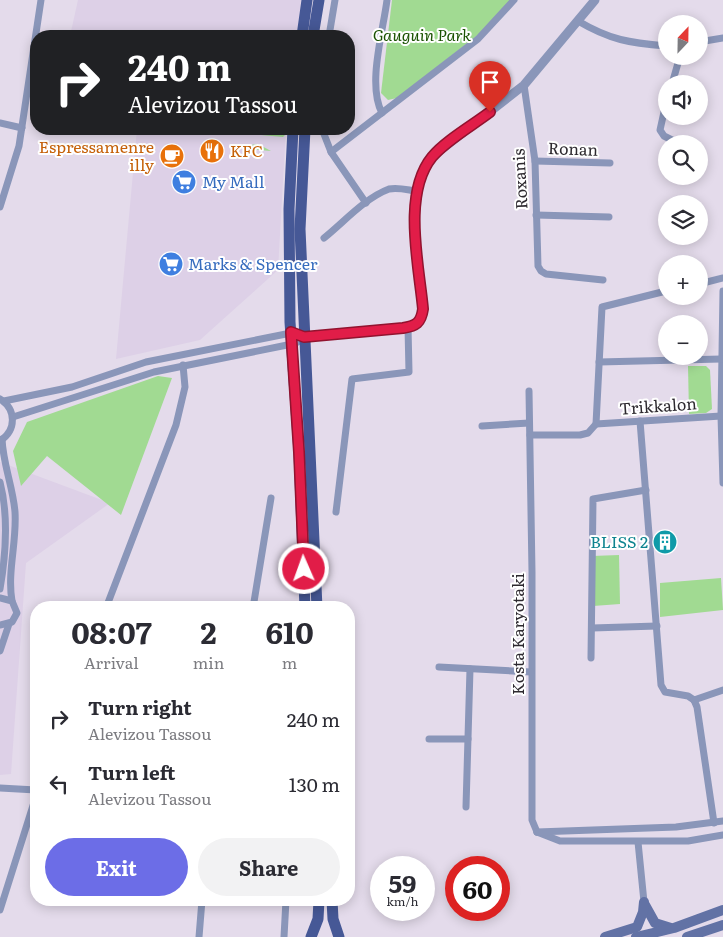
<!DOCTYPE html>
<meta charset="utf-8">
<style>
body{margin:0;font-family:Literata,serif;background:#f2f2f3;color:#2b2b33;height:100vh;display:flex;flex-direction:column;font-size:19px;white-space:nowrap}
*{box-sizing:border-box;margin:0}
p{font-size:16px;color:#7c7c81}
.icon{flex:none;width:28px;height:28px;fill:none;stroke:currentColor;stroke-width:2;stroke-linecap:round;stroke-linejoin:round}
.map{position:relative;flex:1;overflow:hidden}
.drawer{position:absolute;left:30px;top:601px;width:325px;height:305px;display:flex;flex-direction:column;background:#fff;border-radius:20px;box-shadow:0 2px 12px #0003}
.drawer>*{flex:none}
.hud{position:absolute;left:30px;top:30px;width:325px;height:105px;border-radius:20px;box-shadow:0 2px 12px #0003;background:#202124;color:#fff;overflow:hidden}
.needle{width:32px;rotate:22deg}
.tools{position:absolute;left:658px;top:15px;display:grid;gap:10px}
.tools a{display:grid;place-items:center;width:50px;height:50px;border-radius:50%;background:#fff;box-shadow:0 2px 12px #0003;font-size:25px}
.speed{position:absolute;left:370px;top:856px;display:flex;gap:10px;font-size:25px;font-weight:700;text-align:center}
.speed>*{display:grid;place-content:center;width:65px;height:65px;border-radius:50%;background:#fff;box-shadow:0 2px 12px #0003;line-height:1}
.speed small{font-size:12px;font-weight:400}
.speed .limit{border:8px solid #d22;background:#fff;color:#111}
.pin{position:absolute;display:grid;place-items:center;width:42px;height:42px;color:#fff;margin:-51px -21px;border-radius:50% 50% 50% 0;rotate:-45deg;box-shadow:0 0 5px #0007}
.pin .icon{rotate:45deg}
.me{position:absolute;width:55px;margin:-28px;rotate:358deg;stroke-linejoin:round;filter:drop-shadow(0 0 4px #0008)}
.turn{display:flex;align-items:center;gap:18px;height:105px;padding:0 15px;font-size:22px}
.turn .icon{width:65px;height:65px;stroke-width:2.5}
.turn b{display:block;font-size:35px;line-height:42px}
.eta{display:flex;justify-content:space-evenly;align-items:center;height:85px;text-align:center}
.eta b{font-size:30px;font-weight:700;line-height:35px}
.action{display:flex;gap:10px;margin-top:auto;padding:10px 15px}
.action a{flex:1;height:58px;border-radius:30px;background:#6c6de7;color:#fff;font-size:20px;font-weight:700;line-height:58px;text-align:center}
.action a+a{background:#f2f2f3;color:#2b2b33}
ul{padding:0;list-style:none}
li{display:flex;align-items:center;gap:15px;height:65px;padding:0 15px}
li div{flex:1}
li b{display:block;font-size:19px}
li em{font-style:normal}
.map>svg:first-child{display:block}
.built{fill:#ddd0e7}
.green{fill:#a1da92}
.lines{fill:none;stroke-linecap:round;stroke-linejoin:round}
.minor{stroke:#8a96b9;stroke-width:7}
.tertiary{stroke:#8a96b9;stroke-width:9}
.secondary{stroke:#6272a5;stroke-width:10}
.primary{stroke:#465896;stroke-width:11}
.route-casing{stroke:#92132f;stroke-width:12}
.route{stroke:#e11d48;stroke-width:9}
.labels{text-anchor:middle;stroke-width:4;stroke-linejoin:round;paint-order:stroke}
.park-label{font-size:16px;font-style:italic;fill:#1a5202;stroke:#fff}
.food-label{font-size:16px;fill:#c56008;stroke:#fff;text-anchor:end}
.street-label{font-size:16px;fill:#2d292f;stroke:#fff}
.shop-label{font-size:16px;fill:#366cbe;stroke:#fff;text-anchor:start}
.culture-label{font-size:16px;fill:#0d838f;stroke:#fff;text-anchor:end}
</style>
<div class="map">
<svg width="723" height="937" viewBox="0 0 723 937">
<rect width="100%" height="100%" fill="#e4dbeb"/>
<g class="built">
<polygon points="78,0 301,0 297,36 70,36"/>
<polygon points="137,129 286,129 278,270 200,340 116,359"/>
<polygon points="0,462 110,503 26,563 11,774 0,775"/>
</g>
<g class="green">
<polygon points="392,0 511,0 478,35 397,98 388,100 381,93"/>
<polygon points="259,131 282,133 285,135 283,137 261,135"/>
<polygon points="258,144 271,151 248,149 251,145"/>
<polygon points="688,366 706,366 710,370 712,409 706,413 689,414"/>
<polygon points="158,376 172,378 121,515 47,456 21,486 13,451 27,422"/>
<polygon points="619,555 620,604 593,606 592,556"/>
<polygon points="721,578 723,610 660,617 660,583"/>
</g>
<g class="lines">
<g class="minor">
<path d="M578,21C610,40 630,43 666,46"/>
<polyline points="329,36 335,0"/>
<polyline points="699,42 723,38"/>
<polyline points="672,84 680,56"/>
<polyline points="524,85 535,161 538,266 541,271 546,274 603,280"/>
<polyline points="666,103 660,130 664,136 680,144"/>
<path d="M382,113C367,85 383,32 387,0"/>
<polyline points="0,123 22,128"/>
<polyline points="322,129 331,152 366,203"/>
<polyline points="331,152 478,39 514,0"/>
<polyline points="535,161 610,163"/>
<polyline points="0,207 19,146 41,0"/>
<polyline points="536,215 609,217"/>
<path d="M324,238C344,222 365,198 389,189C398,187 408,190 416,191"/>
<polyline points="699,284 723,278"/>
<polyline points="723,291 721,416 723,483"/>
<polyline points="599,362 721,359"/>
<polyline points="529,391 532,572 532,820 537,832"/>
<path d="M0,399C16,409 17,430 0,441"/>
<polyline points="4,401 72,387 146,362 291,333"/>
<polyline points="13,417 154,372 292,344"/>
<polyline points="640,421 661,685 665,692 688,696 694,700"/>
<polyline points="596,424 721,416"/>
<polyline points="482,426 529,423"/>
<polyline points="530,435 580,435 588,433 596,424 602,307 666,291"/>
<path d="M2,439C3,464 13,487 15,512C17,542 7,572 12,601"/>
<path d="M0,482C9,517 6,554 0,589"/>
<polyline points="336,512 352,379 409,372 408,327"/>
<polyline points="0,598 12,601 17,613 12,622 0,625"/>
<polyline points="106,608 176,425 185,387 183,365"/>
<polyline points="253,608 271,498"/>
<polyline points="592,628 657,626"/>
<polyline points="0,651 9,624"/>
<polyline points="591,658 593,499 646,490"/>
<polyline points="439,667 531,672"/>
<polyline points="694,700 697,707 714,823"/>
<polyline points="694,700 723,690"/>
<polyline points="429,739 468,739"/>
<polyline points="0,788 36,790"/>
<polyline points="466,807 470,669"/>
<polyline points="537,832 560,841 688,841 723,835"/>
<polyline points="537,832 676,827 723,821"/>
<polyline points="638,842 644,902"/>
<polyline points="0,910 36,796"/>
<polyline points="199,937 202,900"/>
<polyline points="284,937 286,900"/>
</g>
<path class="tertiary" d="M292,344L304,337L403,328C416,326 421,323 423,309C420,279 410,218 417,190C420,178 426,167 433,156L524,85L595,0"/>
<g class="secondary">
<polyline points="645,905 655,923 671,928"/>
<polyline points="605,937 637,927 643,912 644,902"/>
<polyline points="636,937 674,928 723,910"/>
<polyline points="687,937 723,925"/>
</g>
<g class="primary">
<polyline points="302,36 307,0"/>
<polyline points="313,36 319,0"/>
<polyline points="293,129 289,209 290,322 299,452 305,608"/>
<polyline points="305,129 300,229 317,608"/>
<polyline points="332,900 333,919 339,937"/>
<polyline points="311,937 318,919 319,900"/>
</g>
</g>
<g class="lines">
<defs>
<path id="route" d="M304,569L299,452L291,332L304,337L403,328C416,326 421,323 423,309C419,265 402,194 432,157C445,141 473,125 490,112"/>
</defs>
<use href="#route" class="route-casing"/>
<use href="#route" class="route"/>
</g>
<defs>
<symbol id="restaurant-disc" viewBox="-11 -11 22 22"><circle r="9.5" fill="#e8710a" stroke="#fff"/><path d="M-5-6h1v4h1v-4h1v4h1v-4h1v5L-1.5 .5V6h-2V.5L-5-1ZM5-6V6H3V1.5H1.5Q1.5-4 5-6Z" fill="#fff"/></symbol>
<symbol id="cafe-disc" viewBox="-11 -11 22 22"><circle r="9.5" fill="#e8710a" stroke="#fff"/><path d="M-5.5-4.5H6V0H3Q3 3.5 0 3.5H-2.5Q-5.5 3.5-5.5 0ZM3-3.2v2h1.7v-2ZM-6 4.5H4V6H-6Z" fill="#fff"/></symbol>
<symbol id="supermarket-disc" viewBox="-11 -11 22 22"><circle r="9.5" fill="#3f7fe0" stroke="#fff"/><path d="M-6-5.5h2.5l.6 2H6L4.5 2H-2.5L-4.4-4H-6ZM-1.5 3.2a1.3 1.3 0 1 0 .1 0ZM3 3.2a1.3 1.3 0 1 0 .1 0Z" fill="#fff"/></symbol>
<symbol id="building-disc" viewBox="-11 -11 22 22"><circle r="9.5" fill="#0f9aa8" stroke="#fff"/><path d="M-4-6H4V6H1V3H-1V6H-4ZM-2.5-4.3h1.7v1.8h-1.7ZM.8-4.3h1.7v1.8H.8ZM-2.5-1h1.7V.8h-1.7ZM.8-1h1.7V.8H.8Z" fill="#fff"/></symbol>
</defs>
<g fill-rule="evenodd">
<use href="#restaurant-disc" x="198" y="137" width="28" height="28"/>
<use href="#cafe-disc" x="158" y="142" width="28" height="28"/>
<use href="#supermarket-disc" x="170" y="168" width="28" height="28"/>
<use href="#supermarket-disc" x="157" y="250" width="28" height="28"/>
<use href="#building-disc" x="651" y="528" width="28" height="28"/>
</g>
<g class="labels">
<g class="park-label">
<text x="422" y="41">Gauguin Park</text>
</g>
<g class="food-label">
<text x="154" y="153">Espressamenre<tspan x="154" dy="18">illy</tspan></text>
<text x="230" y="157" text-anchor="start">KFC</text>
</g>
<g class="street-label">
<text transform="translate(573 149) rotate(2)" y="6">Ronan</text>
<text transform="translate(520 179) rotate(-93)" y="6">Roxanis</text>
<text transform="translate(658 406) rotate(-4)" y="6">Trikkalon</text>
<text transform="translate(518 634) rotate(-90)" y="6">Kosta Karyotaki</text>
</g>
<g class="shop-label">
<text x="202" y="188">My Mall</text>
<text x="188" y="270">Marks &amp; Spencer</text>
</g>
<g class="culture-label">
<text x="648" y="548">BLISS 2</text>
</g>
</g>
</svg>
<div class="tools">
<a><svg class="needle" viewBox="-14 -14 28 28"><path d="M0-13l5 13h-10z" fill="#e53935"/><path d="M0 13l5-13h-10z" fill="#7c7c81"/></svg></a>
<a><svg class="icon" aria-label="sound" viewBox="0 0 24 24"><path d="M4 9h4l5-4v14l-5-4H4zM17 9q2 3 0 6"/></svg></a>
<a><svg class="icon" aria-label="search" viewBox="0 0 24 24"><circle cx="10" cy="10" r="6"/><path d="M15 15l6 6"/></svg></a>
<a><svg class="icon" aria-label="layers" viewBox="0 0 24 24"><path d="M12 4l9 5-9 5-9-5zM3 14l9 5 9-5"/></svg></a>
<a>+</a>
<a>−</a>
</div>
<div class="speed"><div>59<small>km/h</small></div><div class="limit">60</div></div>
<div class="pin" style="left:490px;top:112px;background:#d93025"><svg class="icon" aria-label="arrive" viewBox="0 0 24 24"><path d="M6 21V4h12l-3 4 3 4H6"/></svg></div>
<svg class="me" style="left:304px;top:569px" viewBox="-20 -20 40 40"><circle r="17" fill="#e11d48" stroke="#fff" stroke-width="3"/><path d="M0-11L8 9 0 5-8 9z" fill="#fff"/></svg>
<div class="hud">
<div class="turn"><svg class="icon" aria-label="right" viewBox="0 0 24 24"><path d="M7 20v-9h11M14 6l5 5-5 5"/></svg><div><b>240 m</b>Alevizou Tassou</div></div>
</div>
<section class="drawer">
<div class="eta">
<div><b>08:07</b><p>Arrival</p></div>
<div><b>2</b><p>min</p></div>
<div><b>610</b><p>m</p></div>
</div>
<ul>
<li><svg class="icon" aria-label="right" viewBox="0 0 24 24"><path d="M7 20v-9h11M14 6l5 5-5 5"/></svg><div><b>Turn right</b><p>Alevizou Tassou</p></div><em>240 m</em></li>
<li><svg class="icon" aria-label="left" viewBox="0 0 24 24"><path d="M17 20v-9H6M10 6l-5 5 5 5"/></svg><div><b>Turn left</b><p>Alevizou Tassou</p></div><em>130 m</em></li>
</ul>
<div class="action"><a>Exit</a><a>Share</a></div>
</section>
</div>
